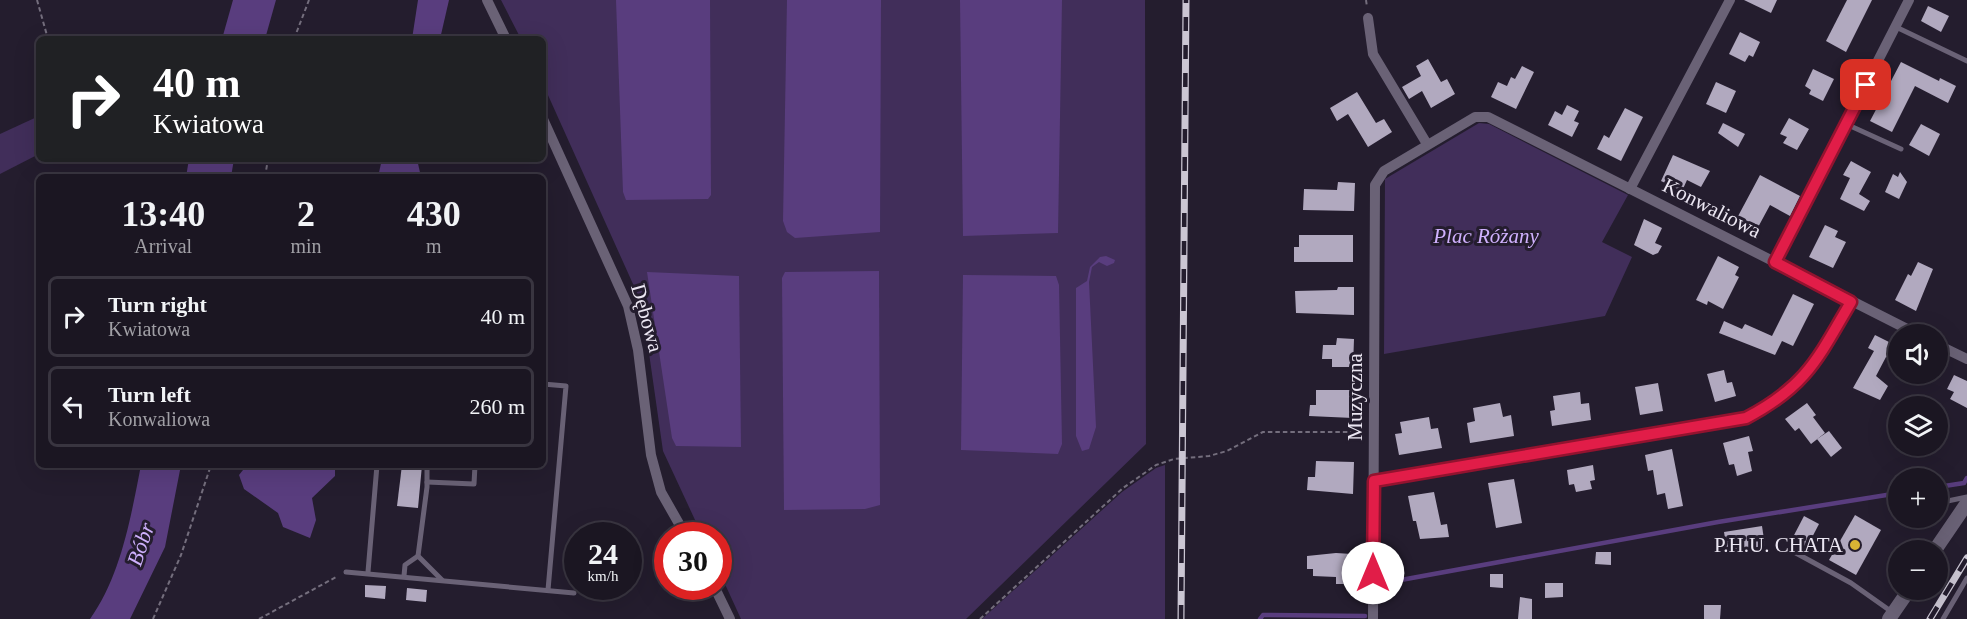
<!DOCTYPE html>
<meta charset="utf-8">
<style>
body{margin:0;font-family:Georgia,serif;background:#28232f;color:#f1f3f6;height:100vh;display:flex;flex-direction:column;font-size:22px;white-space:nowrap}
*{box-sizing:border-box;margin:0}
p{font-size:20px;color:#a09fa5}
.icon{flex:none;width:33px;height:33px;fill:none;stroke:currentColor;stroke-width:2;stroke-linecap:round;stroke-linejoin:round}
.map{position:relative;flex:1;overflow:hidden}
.side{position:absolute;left:36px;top:174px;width:510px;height:294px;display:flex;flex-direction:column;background:#1b1622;border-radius:9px;box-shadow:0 6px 24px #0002,0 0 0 2px #393540}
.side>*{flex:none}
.top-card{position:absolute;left:36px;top:36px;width:510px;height:126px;border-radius:9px;box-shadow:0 6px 24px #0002,0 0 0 2px #393540;background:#202124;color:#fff;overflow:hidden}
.fabs{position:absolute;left:1888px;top:324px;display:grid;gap:12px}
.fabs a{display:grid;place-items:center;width:60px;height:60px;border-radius:50%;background:#1b1622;box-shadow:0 6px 24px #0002,0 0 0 2px #393540;font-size:30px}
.speed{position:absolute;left:564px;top:522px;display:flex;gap:12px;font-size:30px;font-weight:700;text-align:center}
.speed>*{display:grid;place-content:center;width:78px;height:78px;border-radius:50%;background:#1b1622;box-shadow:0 6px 24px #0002,0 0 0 2px #393540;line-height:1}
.speed small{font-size:15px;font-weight:400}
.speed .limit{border:9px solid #d22;background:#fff;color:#111}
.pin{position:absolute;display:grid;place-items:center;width:51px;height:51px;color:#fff;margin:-26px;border-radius:12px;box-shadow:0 3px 9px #0006}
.me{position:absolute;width:66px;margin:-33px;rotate:0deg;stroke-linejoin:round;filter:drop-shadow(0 0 4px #0008)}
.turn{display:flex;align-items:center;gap:21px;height:126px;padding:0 18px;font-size:27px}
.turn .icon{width:78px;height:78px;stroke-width:2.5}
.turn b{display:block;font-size:42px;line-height:51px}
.eta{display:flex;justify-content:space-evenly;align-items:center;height:102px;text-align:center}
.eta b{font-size:36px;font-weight:700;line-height:42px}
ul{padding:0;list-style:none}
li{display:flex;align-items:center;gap:18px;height:81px;margin:0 12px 9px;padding:0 6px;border:3px solid #393540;border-radius:9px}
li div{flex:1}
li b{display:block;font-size:22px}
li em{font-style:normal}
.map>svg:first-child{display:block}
.green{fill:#412e5a}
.water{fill:#593d7e}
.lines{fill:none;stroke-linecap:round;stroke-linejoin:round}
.stream{stroke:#593d7e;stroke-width:4.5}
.building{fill:#b1a9bf}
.path{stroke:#746e7d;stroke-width:2;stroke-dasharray:4.5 3;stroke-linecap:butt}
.service{stroke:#6a6276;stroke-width:5}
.minor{stroke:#6a6276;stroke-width:10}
.tertiary{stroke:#6a6276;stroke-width:14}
.rail-casing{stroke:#cbc6d3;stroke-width:7}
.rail{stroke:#241d2e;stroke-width:4.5;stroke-dasharray:14;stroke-linecap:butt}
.route-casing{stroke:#92132f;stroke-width:15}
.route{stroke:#e11d48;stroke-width:10}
.poi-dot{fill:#d8b434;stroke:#241d2e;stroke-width:2}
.labels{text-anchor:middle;stroke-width:6;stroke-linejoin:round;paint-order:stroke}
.street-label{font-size:21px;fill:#ebe6f2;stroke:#241d2e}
.park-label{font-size:21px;font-style:italic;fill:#cfb0fd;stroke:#241d2e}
.poi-label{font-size:21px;fill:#ebe6f2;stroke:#241d2e;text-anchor:end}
.water-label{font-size:22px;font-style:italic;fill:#ceb0fc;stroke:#241d2e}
</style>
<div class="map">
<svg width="1967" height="619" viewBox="0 0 1967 619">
<rect width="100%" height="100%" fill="#241d2e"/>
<g class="green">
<polygon points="501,0 1145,0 1146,444 966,619 741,619 719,571 718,536 702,535 663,451 642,304 543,84 543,39 521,39"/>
<polygon points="39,116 39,154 0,174 0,134"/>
<polygon points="1479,123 1489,124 1628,195 1602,242 1632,257 1605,316 1384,354 1385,179"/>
<polygon points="1165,465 1165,619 982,619 1122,492 1156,468"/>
</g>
<g class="water">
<polygon points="233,0 276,0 265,39 222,39"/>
<polygon points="418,0 449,0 440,39 412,39"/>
<polygon points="616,0 710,0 711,195 708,199 626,200 623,192"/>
<polygon points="787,0 881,0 880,232 795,238 787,232 783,221"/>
<polygon points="960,0 1062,0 1058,233 963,236"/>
<polygon points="189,159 234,159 231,177 186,177"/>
<polygon points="382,159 417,159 421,177 378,177"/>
<polygon points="1106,256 1115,260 1114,263 1107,266 1099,262 1092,267 1089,282 1096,427 1089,449 1082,451 1076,436 1076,288 1087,281 1090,267 1100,257"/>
<polygon points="879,271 880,505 865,509 784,510 782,278 785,272"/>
<polygon points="647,272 739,276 741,447 676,446 672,438"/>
<polygon points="963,275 1056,276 1059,285 1062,444 1058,454 961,450"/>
<path d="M141,465H181L165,547L130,619H90C121,576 131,516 141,465Z"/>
<polygon points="247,465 335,465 335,476 312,498 316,520 310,538 283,527 278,513 244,489 239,475"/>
</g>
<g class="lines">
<g class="stream">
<polyline points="1938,487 1964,483 1967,478"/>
<polyline points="1379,584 1718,522 1899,493"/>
<polyline points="1260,619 1263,615 1365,616"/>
</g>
</g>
<g class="building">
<polygon points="1744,0 1777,0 1771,13"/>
<polygon points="1847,0 1872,0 1846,52 1826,41"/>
<polygon points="1928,6 1949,16 1941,32 1921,21"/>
<polygon points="1740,32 1760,42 1753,57 1749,55 1745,62 1729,54"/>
<polygon points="1428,59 1441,82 1447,79 1455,94 1431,108 1422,91 1409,99 1402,87 1421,76 1416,66"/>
<polygon points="1901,62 1939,81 1940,78 1956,86 1948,103 1915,86 1892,132 1870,121"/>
<polygon points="1522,66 1534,72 1516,109 1491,97 1498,82 1507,86 1511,77 1515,79"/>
<polygon points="1813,69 1834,79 1823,101 1809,94 1811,90 1805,86"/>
<polygon points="1716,82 1736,91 1726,113 1706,104"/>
<polygon points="1357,92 1376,123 1384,119 1392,132 1368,147 1348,114 1337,121 1330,108"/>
<polygon points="1567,105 1579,111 1574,121 1579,123 1572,137 1548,125 1555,111 1562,115"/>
<polygon points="1625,108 1643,117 1621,161 1597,149 1604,135 1609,138"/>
<polygon points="1789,118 1809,129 1797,150 1783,143 1787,137 1780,134"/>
<polygon points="1723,123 1745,134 1738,147 1718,133"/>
<polygon points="1921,124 1940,134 1929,156 1909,145"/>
<polygon points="1673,155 1710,171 1701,187 1687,180 1682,191 1661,181"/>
<polygon points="1851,161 1871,172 1859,194 1870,201 1864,211 1840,199 1850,178 1843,175"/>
<polygon points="1900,172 1907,182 1899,199 1885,192 1893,174 1898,177"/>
<polygon points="1760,175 1800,196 1790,216 1770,205 1756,231 1736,220"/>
<polygon points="1338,182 1355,183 1354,211 1303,210 1304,189 1337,190"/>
<polygon points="1644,219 1662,228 1655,243 1662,246 1658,253 1653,255 1634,245"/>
<polygon points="1825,225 1838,231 1835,237 1846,242 1833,268 1809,257"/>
<polygon points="1299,235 1353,235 1353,262 1294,262 1294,247 1299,247"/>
<polygon points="1718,256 1739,267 1735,275 1739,277 1723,309 1708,301 1707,305 1696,300"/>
<polygon points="1918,262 1933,269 1916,311 1895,300 1908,274 1911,276"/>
<polygon points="1338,287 1354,287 1354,315 1296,313 1295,291 1337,290"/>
<polygon points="1793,294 1814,304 1793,346 1782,341 1775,355 1719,333 1724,321 1742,329 1745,324 1772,336"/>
<polygon points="1875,335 1899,347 1892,360 1886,357 1876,376 1888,386 1880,400 1853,388 1874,351 1868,348"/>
<polygon points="1337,338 1354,339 1353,367 1332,367 1332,359 1322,359 1323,345 1336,345"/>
<polygon points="1724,370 1727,383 1732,382 1736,396 1715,402 1707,374"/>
<polygon points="1954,375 1967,381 1967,408 1950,399 1954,392 1947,389"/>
<polygon points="1658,383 1663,411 1640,415 1635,387"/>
<polygon points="1316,390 1353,390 1353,418 1309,416 1310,405 1316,405"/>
<polygon points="1580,392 1581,404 1589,403 1591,420 1552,426 1550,411 1555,410 1553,396"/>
<polygon points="1500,403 1503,417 1511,415 1514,436 1470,443 1467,423 1475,421 1473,408"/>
<polygon points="1807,403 1816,415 1813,417 1825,433 1811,444 1799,428 1795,431 1785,419"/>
<polygon points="1429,417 1431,429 1438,428 1442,448 1399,455 1395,434 1402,433 1400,422"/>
<polygon points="1829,431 1842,448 1831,457 1817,439"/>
<polygon points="1749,436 1753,451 1748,452 1752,471 1737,476 1734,464 1729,465 1723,443"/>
<polygon points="1672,449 1683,506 1668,509 1665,493 1657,495 1653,470 1648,471 1645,455"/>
<polygon points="1316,461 1354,462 1353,494 1307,490 1308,477 1315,477"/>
<polygon points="402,465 422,465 418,508 397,506"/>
<polygon points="1593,465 1595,480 1590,481 1592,489 1576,492 1574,484 1569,485 1567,470"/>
<polygon points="1514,479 1522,523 1496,528 1488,483"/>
<polygon points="1434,492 1441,525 1447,524 1449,537 1420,539 1416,521 1413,521 1408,496"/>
<polygon points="1855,515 1881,530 1856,575 1829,560"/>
<polygon points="1804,516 1819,524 1807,547 1792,539"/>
<polygon points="1762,526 1765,546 1727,551 1724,532"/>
<polygon points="1596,552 1611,552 1611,565 1595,564"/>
<polygon points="1336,553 1352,554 1352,584 1336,584 1336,577 1313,576 1313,569 1307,569 1307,556"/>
<polygon points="1490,574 1503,574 1503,588 1490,587"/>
<polygon points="1545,583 1563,583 1563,597 1545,598"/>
<polygon points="365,585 386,586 385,599 365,597"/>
<polygon points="407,588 427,590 426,602 406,600"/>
<polygon points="1520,597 1532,599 1532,619 1518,619"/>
<polygon points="1704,605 1721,605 1720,619 1704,619"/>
</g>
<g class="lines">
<g class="path">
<polyline points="37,0 48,39"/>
<polyline points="1366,0 1367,7"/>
<polyline points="294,39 309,0"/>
<polyline points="265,177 268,159"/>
<polyline points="153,619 181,555 211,465"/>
<polyline points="259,619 338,576"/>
<polyline points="980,619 1123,488 1156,465 1174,459 1209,456 1227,451 1263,432 1362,432"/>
</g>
<g class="service">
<polyline points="1896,27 1967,61"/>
<polyline points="1846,124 1901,149"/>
<polyline points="543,384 566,386 548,590"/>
<polyline points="427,465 427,487 418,556 442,580"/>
<polyline points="427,482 474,484 475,465"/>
<polyline points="1938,503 1967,497"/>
<polyline points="1794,552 1851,583 1892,612"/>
<polyline points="346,572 574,593"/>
<polyline points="368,572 377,465"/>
<polyline points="404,576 405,565 418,556"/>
<polyline points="1943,619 1967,578"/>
</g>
<g class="minor">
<polyline points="487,0 506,39"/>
<polyline points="1368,18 1373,54 1427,144"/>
<polyline points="543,119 628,306 638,350 651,455 661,492 686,536"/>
<polyline points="1630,189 1730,0"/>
<polyline points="1775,262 1909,0"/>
<polyline points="1938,345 1967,359"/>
<path d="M1374,481L1746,418C1807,386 1818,358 1851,302"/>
<polyline points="714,586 730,619"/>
<polyline points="1373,619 1375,185 1384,171 1475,117 1488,117 1917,334"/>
</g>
<g class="tertiary">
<polyline points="1935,550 1967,503"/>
<polyline points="1889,619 1909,590"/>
</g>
<defs>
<g id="rail">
<polyline points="1181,619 1186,0"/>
<polyline points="1930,619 1967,558"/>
</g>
</defs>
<use href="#rail" class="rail-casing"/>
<use href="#rail" class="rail"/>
</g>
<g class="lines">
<defs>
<path id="route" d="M1373,573L1374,481L1746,418C1807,386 1818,358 1851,302L1775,262L1866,85"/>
</defs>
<use href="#route" class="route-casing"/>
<use href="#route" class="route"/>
</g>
<circle class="poi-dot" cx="1855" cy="545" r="6"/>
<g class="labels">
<g class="street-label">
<text transform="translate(1712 208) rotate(27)" y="7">Konwaliowa</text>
<text transform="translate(647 318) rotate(74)" y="7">Dębowa</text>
<text transform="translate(1355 397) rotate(-90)" y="7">Muzyczna</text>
</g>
<g class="park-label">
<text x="1486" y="243">Plac Różany</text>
</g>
<g class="poi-label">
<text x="1843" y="552">P.H.U. CHATA</text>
</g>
<g class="water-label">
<text transform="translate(140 544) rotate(-71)" y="8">Bóbr</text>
</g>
</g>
</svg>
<div class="fabs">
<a><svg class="icon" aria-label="sound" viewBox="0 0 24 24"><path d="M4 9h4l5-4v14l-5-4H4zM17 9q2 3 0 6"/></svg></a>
<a><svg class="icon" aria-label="layers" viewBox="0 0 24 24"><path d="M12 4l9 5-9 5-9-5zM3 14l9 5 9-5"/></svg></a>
<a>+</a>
<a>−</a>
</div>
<div class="speed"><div>24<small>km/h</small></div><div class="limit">30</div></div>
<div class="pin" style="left:1866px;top:85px;background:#d93025"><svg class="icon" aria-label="arrive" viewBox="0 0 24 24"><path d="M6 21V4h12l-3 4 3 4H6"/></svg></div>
<svg class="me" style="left:1373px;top:573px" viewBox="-20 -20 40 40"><circle r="19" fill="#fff"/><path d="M0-13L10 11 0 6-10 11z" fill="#e11d48"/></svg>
<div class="top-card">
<div class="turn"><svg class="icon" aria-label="right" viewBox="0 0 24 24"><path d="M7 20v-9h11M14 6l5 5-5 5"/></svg><div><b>40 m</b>Kwiatowa</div></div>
</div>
<section class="side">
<div class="eta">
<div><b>13:40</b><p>Arrival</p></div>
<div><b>2</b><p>min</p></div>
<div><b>430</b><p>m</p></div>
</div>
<ul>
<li><svg class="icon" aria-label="right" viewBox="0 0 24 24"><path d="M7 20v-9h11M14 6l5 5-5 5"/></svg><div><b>Turn right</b><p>Kwiatowa</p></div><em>40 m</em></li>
<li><svg class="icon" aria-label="left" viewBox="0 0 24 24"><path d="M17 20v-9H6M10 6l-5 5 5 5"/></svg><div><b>Turn left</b><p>Konwaliowa</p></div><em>260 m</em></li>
</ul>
</section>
</div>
